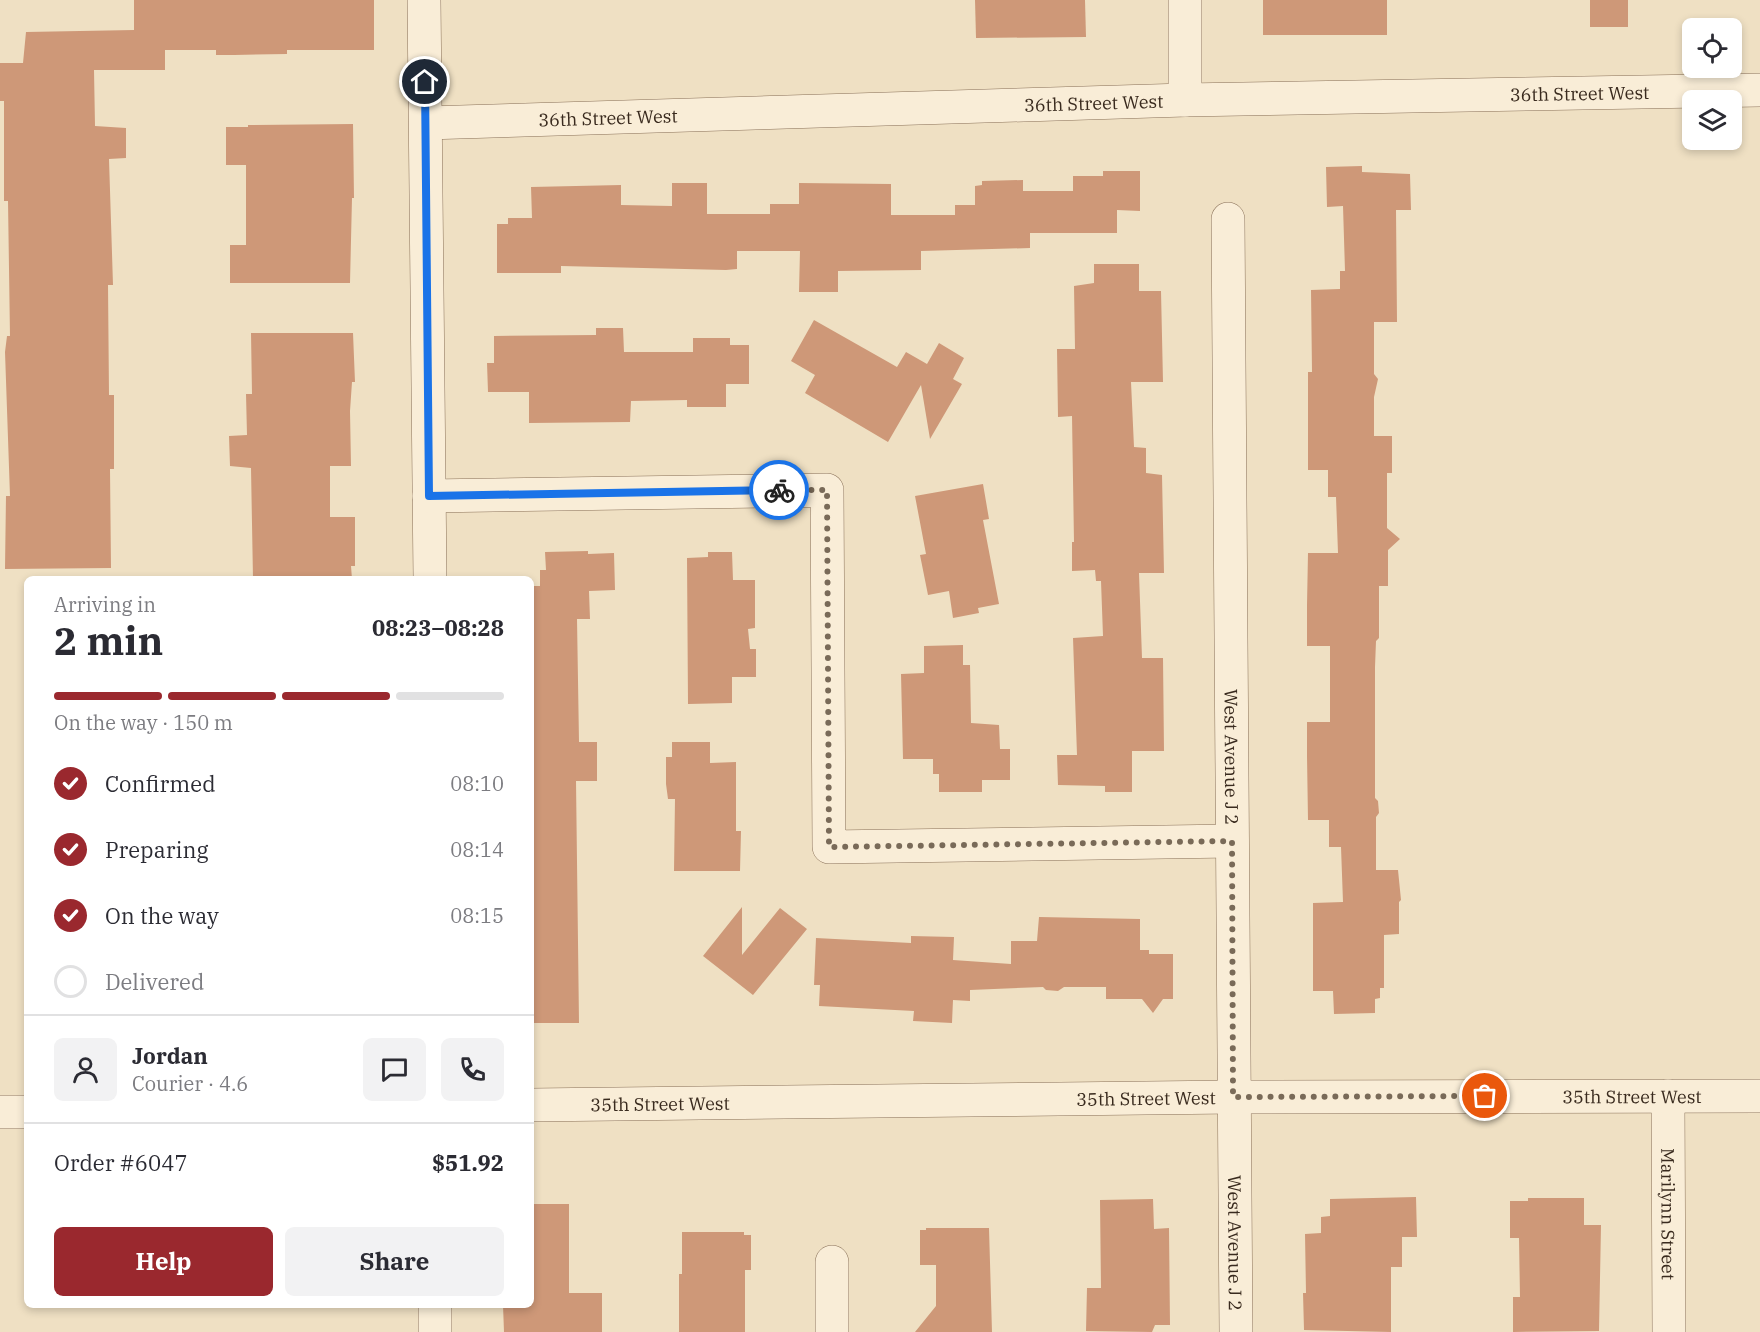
<!DOCTYPE html>
<meta charset="utf-8">
<style>
:root{--surface:#fff;--page:#f2f2f3;--text:#2b2b33;--muted:#7c7c81;--line:#e1e1e2;--accent:#9a282e}
body{margin:0;font-family:"IBM Plex Serif",serif;background:var(--page);color:var(--text);height:100vh;display:flex;flex-direction:column;font-size:22px;white-space:nowrap}
*{box-sizing:border-box;margin:0}
p{font-size:20px;color:var(--muted)}
.icon{flex:none;width:33px;height:33px;fill:none;stroke:currentColor;stroke-width:2;stroke-linecap:round;stroke-linejoin:round}
.map{position:relative;flex:1;overflow:hidden}
.sheet{position:absolute;left:24px;top:576px;width:510px;height:732px;display:flex;flex-direction:column;background:var(--surface);border-radius:9px;box-shadow:0 3px 9px #0003}
.sheet>*{flex:none}
.fabs{position:absolute;left:1682px;top:18px;display:grid;gap:12px}
.fabs a{display:grid;place-items:center;width:60px;height:60px;border-radius:9px;background:var(--surface);box-shadow:0 3px 9px #0003;font-size:30px}
.pin{position:absolute;display:grid;place-items:center;width:51px;height:51px;color:#fff;margin:-26px;border:3px solid #fff;border-radius:50%;box-shadow:0 2px 6px #0007}
.courier{position:absolute;display:grid;place-items:center;width:60px;height:60px;margin:-30px;border:4px solid #1a73e8;border-radius:50%;background:#fff;color:#222;box-shadow:0 2px 8px #0007}
.headline em{font-style:normal;font-weight:700}
.headline div{display:flex;flex-direction:column-reverse}
.headline{display:flex;align-items:center;justify-content:space-between;height:102px;padding:0 30px}
h1{font-size:39px;font-weight:700;line-height:45px}
.bar{display:grid;grid-template-columns:repeat(4,1fr);gap:9px 6px;align-content:center;height:72px;padding:0 30px}
.bar i{height:8px;border-radius:4px;background:var(--line)}
.bar .selected{background:var(--accent)}
.bar p{grid-column:span 4}
.line{display:flex;align-items:center;gap:15px;padding:0 30px;border-top:2px solid var(--line)}
.line div{flex:1}
.round{display:grid;place-items:center;flex:none;width:63px;height:63px;border-radius:9px;background:var(--page)}
ol{padding:0 30px;list-style:none}
li{display:flex;align-items:center;gap:18px;height:66px}
li p{margin-inline-start:auto}
li .icon{padding:6px;border-radius:50%;background:var(--accent);color:#fff;stroke-width:4}
li:last-child{color:var(--muted)}
li i{width:33px;height:33px;border:3px solid var(--line);border-radius:50%}
.primary-button{display:flex;gap:12px;margin-top:auto;padding:12px 30px}
.primary-button a{flex:1;height:69px;border-radius:9px;background:var(--accent);color:#fff;font-size:24px;font-weight:700;line-height:69px;text-align:center}
.primary-button a+a{background:var(--page);color:var(--text)}
.map>svg:first-child{display:block}
.building{fill:#ce9878}
.lines{fill:none;stroke-linecap:round;stroke-linejoin:round}
.street-casing{stroke:#8a7159;stroke-width:34}
.street{stroke:#f9edd7;stroke-width:33}
.done{stroke:#796a58;stroke-width:6;stroke-dasharray:0 10.8}
.route{stroke:#1a73e8;stroke-width:8}
.labels{text-anchor:middle;dominant-baseline:central;stroke-width:4.5;stroke-linejoin:round;paint-order:stroke}
.street-label{font-size:18px;fill:#392a1e;stroke:#f6ead3}
</style>
<div class="map">
<svg width="1760" height="1332" viewBox="0 0 1760 1332">
<rect width="100%" height="100%" fill="#efe0c3"/>
<g class="building">
<polygon points="134,0 374,0 374,50 287,50 287,54 234,55 216,55 216,50 165,50 165,70 94,70 95,126 126,128 126,158 109,159 113,285 108,285 109,395 114,395 114,469 110,469 111,568 5,569 6,496 10,496 5,352 7,336 10,336 8,201 4,201 4,101 0,101 0,63 23,63 26,32 134,30"/>
<polygon points="975,0 1085,0 1086,37 976,38"/>
<rect x="1263" y="0" width="124" height="35"/>
<rect x="1590" y="0" width="38" height="27"/>
<polygon points="353,124 354,198 352,198 350,283 230,283 230,245 246,245 246,165 226,165 226,127 248,127 248,125"/>
<polygon points="1362,166 1362,172 1410,174 1411,210 1396,210 1397,322 1374,322 1374,374 1378,379 1374,397 1374,436 1392,436 1392,473 1387,473 1387,528 1400,539 1388,550 1388,586 1379,586 1379,638 1376,641 1375,667 1375,798 1378,801 1379,813 1376,817 1376,870 1398,870 1401,900 1399,902 1399,934 1384,935 1384,988 1380,988 1380,998 1375,999 1375,1013 1334,1014 1333,991 1313,991 1313,903 1343,902 1341,847 1329,847 1329,820 1308,820 1307,756 1307,722 1330,722 1330,646 1307,646 1307,605 1308,553 1338,553 1336,497 1328,497 1328,470 1308,470 1308,372 1312,372 1311,290 1340,289 1340,271 1345,271 1343,206 1327,207 1326,167"/>
<polygon points="1103,171 1140,171 1140,211 1117,210 1117,233 1030,233 1030,248 921,251 921,270 838,271 838,292 799,292 800,251 737,251 737,269 726,270 561,266 561,273 497,273 497,224 508,224 508,218 532,218 531,187 621,185 621,205 672,206 672,183 707,183 707,214 770,214 770,204 799,204 799,183 891,184 891,215 955,215 955,205 975,205 975,186 982,185 982,181 1023,180 1023,191 1073,191 1073,176 1103,176"/>
<polygon points="1094,264 1139,264 1139,291 1161,291 1163,382 1131,382 1134,447 1146,448 1146,473 1162,475 1164,573 1139,573 1142,658 1163,658 1164,751 1132,751 1132,792 1105,792 1105,786 1058,785 1057,755 1077,755 1073,638 1103,636 1101,581 1096,581 1095,570 1072,571 1072,542 1074,542 1072,416 1058,417 1057,349 1075,349 1074,286 1094,283"/>
<polygon points="814,320 897,367 906,352 927,364 939,343 964,358 953,379 962,384 930,439 921,385 888,442 805,393 815,375 791,361"/>
<polygon points="596,328 623,328 624,352 693,352 693,338 730,338 730,345 749,345 749,384 726,384 726,407 687,407 687,400 631,401 630,422 529,423 529,392 488,392 487,363 494,363 494,336 596,335"/>
<polygon points="251,333 353,333 355,382 352,382 350,411 351,466 330,466 330,517 355,517 355,566 351,566 352,579 253,579 251,468 230,466 229,436 247,435 246,394 252,394"/>
<polygon points="983,484 989,519 983,520 999,604 978,608 979,613 953,618 949,591 928,595 920,555 926,554 915,496"/>
<polygon points="588,551 588,554 614,553 615,590 589,591 590,619 577,619 579,742 597,742 597,781 576,781 579,1023 533,1023 531,586 540,586 540,570 546,570 545,552"/>
<polygon points="708,552 732,552 733,580 755,580 755,628 748,629 750,649 756,649 756,677 732,677 732,703 688,704 687,558 708,557"/>
<polygon points="963,645 963,665 970,665 971,723 999,725 1000,749 1010,749 1010,780 982,780 982,792 939,792 939,774 933,774 933,759 903,759 901,674 924,673 924,646"/>
<polygon points="672,742 710,742 710,763 736,762 736,831 741,831 740,871 674,871 675,799 668,799 666,784 666,757 672,757"/>
<polygon points="742,907 742,955 780,908 807,929 753,995 703,956"/>
<polygon points="1039,917 1140,919 1140,950 1149,950 1149,954 1173,954 1173,999 1163,999 1153,1013 1142,999 1106,999 1106,987 1064,987 1058,991 1046,990 1043,987 970,990 970,1001 953,1000 952,1023 913,1021 914,1011 819,1006 820,985 814,985 816,938 911,943 911,936 954,937 953,960 1011,964 1011,941 1037,941"/>
<polygon points="1416,1197 1417,1237 1402,1237 1402,1267 1391,1267 1391,1332 1304,1330 1303,1293 1306,1293 1305,1234 1321,1233 1321,1217 1330,1216 1330,1199"/>
<polygon points="1528,1198 1584,1198 1584,1225 1601,1225 1599,1331 1513,1332 1513,1297 1520,1297 1519,1238 1510,1238 1510,1201 1528,1201"/>
<polygon points="1153,1199 1154,1229 1169,1228 1170,1325 1155,1325 1152,1332 1086,1331 1087,1288 1101,1288 1100,1200"/>
<polygon points="531,1204 569,1204 569,1293 602,1293 602,1332 504,1332 503,1305 531,1305"/>
<polygon points="926,1228 989,1228 992,1332 915,1332 936,1306 936,1265 920,1265 920,1230 926,1230"/>
<polygon points="682,1232 744,1232 744,1235 751,1235 751,1270 745,1270 745,1332 679,1332 679,1274 682,1274"/>
</g>
<g class="lines">
<g class="street-casing">
<g id="street">
<polyline points="424,0 430,579"/>
<polyline points="1185,0 1185,100"/>
<path id="s1" d="M426,123L1185,100L1760,90"/>
<path id="s2" d="M1228,219L1236,1332"/>
<polyline points="429,496 827,490 829,847 1232,841"/>
<path id="s3" d="M1668,1096L1669,1332"/>
<path id="s4" d="M531,1105L1233,1097L1760,1096"/>
<polyline points="0,1112 27,1112"/>
<polyline points="832,1262 832,1332"/>
<polyline points="435,1305 435,1332"/>
</g>
</g>
<use href="#street" class="street"/>
</g>
<g class="lines">
<polyline class="done" points="779,490 827,490 829,847 1232,841 1233,1097 1485,1096"/>
<polyline class="route" points="425,82 429,496 779,490"/>
</g>
<g class="labels">
<g class="street-label">
<text stroke="none"><textPath href="#s1" startOffset="1154">36th Street West</textPath></text>
<text stroke="none"><textPath href="#s1" startOffset="668">36th Street West</textPath></text>
<text stroke="none"><textPath href="#s1" startOffset="182">36th Street West</textPath></text>
<text stroke="none"><textPath href="#s2" startOffset="538">West Avenue J 2</textPath></text>
<text stroke="none"><textPath href="#s4" startOffset="1101">35th Street West</textPath></text>
<text stroke="none"><textPath href="#s4" startOffset="615">35th Street West</textPath></text>
<text stroke="none"><textPath href="#s4" startOffset="129">35th Street West</textPath></text>
<text stroke="none"><textPath href="#s3" startOffset="118">Marilynn Street</textPath></text>
<text stroke="none"><textPath href="#s2" startOffset="1024">West Avenue J 2</textPath></text>
</g>
</g>
</svg>
<div class="fabs">
<a><svg class="icon" aria-label="locate" viewBox="0 0 24 24"><circle cx="12" cy="12" r="6"/><path d="M12 2v4M12 18v4M2 12h4M18 12h4"/></svg></a>
<a><svg class="icon" aria-label="layers" viewBox="0 0 24 24"><path d="M12 4l9 5-9 5-9-5zM3 14l9 5 9-5"/></svg></a>
</div>
<div class="pin" style="left:1485px;top:1096px;background:#ea580c"><svg class="icon" aria-label="bag" viewBox="0 0 24 24"><path d="M5 8h14l-1 12H6zM9 8a3 3 0 0 1 6 0"/></svg></div>
<div class="pin" style="left:425px;top:82px;background:#1f2937"><svg class="icon" aria-label="home" viewBox="0 0 24 24"><path d="M3 11l9-7 9 7M6 9v11h12V9"/></svg></div>
<div class="courier" style="left:779px;top:490px"><svg class="icon" aria-label="bike" viewBox="0 0 24 24"><circle cx="6" cy="16" r="4"/><circle cx="18" cy="16" r="4"/><path d="M6 16l4-8h5l3 8M10 8l3 8H6M13 5h3"/></svg></div>
<section class="sheet">
<div class="headline"><div><h1>2 min</h1><p>Arriving in</p></div><em>08:23–08:28</em></div>
<div class="bar"><i class="selected"></i><i class="selected"></i><i class="selected"></i><i></i><p>On the way · 150 m</p></div>
<ol>
<li><svg class="icon" aria-label="check" viewBox="0 0 24 24"><path d="M5 12l5 5 9-10"/></svg>Confirmed<p>08:10</p></li>
<li><svg class="icon" aria-label="check" viewBox="0 0 24 24"><path d="M5 12l5 5 9-10"/></svg>Preparing<p>08:14</p></li>
<li><svg class="icon" aria-label="check" viewBox="0 0 24 24"><path d="M5 12l5 5 9-10"/></svg>On the way<p>08:15</p></li>
<li><i></i>Delivered</li>
</ol>
<div class="line" style="height:108px"><a class="round"><svg class="icon" aria-label="person" viewBox="0 0 24 24"><circle cx="12" cy="8" r="4"/><path d="M4 21q1-7 8-7t8 7"/></svg></a><div><b>Jordan</b><p>Courier · 4.6</p></div><a class="round"><svg class="icon" aria-label="chat" viewBox="0 0 24 24"><path d="M4 5h16v11H9l-5 4z"/></svg></a><a class="round"><svg class="icon" aria-label="phone" viewBox="0 0 24 24"><path d="M5 4h4l2 5-3 2q2 4 5 5l2-3 5 2v4C11 20 4 13 5 4z"/></svg></a></div>
<div class="line" style="height:78px"><div>Order #6047</div><b>$51.92</b></div>
<div class="primary-button"><a>Help</a><a>Share</a></div>
</section>
</div>
